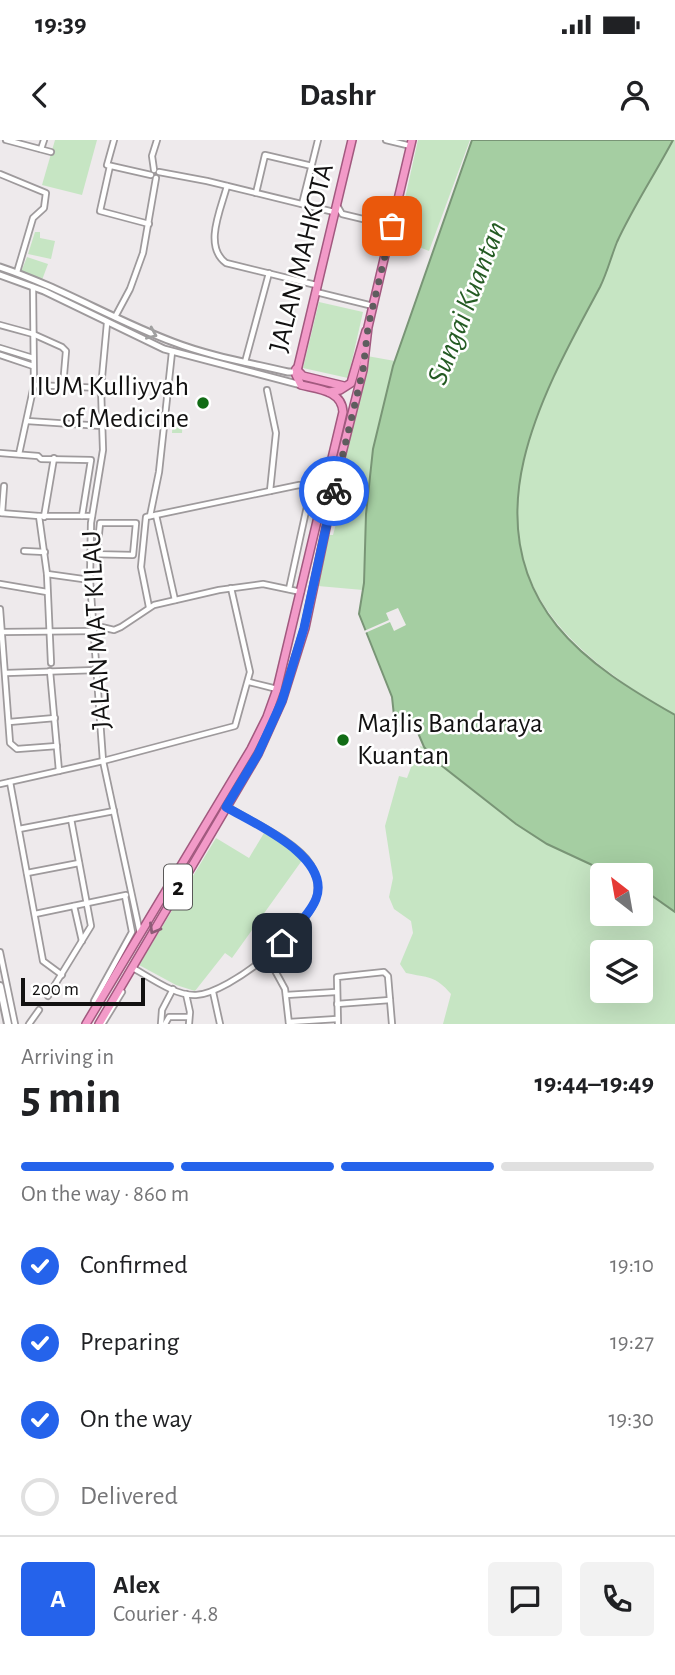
<!DOCTYPE html>
<meta charset="utf-8">
<style>
:root{--surface:#fff;--page:#f2f2f2;--text:#202124;--muted:#757577;--line:#e0e0e0;--accent:#2563eb}
body{margin:0;font-family:"Alegreya Sans",sans-serif;background:var(--page);color:var(--text);height:100vh;display:flex;flex-direction:column;font-size:26px;white-space:nowrap}
*{box-sizing:border-box;margin:0}
p{font-size:23px;color:var(--muted)}
.icon{flex:none;width:38px;height:38px;fill:none;stroke:currentColor;stroke-width:2;stroke-linecap:round;stroke-linejoin:round}
.map{position:relative;height:884px;overflow:hidden}
.drawer{display:flex;flex-direction:column;background:var(--surface);flex:1}
.drawer>*{flex:none}
.needle{width:46px;rotate:329deg}
.buttons{position:absolute;left:590px;top:723px;display:grid;gap:14px}
.buttons a{display:grid;place-items:center;width:63px;height:63px;border-radius:7px;background:var(--surface);box-shadow:0 7px 28px #0002;font-size:35px}
.scale{position:absolute;left:21px;bottom:18px;width:124px;box-sizing:border-box;padding-left:7px;border:4px solid #121111;border-top:0;font-size:19px;line-height:24px;white-space:nowrap;color:#121111;-webkit-text-stroke:5px #fff;paint-order:stroke}
.pin{position:absolute;display:grid;place-items:center;width:60px;height:60px;color:#fff;margin:-30px;border-radius:14px;box-shadow:0 4px 10px #0006}
.courier{position:absolute;display:grid;place-items:center;width:70px;height:70px;margin:-35px;border:5px solid #2563eb;border-radius:50%;background:#fff;color:#222;box-shadow:0 2px 9px #0007}
.summary em{font-style:normal;font-weight:700}
.summary div{display:flex;flex-direction:column-reverse}
.summary{display:flex;align-items:center;justify-content:space-between;height:119px;padding:0 21px}
h1{font-size:46px;font-weight:700;line-height:52px}
.bar{display:grid;grid-template-columns:repeat(4,1fr);gap:10px 7px;align-content:center;height:84px;padding:0 21px}
.bar i{height:9px;border-radius:5px;background:var(--line)}
.bar .selected{background:var(--accent)}
.bar p{grid-column:span 4}
.line{display:flex;align-items:center;gap:18px;padding:0 21px;border-top:2px solid var(--line)}
.line div{flex:1}
.round{display:grid;place-items:center;flex:none;width:74px;height:74px;border-radius:7px;background:var(--page)}
ol{padding:0 21px;list-style:none}
li{display:flex;align-items:center;gap:21px;height:77px}
li p{margin-inline-start:auto}
li .icon{padding:7px;border-radius:50%;background:var(--accent);color:#fff;stroke-width:4}
li:last-child{color:var(--muted)}
li i{width:38px;height:38px;border:4px solid var(--line);border-radius:50%}
.status{display:flex;justify-content:space-between;align-items:center;height:49px;padding:0 35px;background:var(--surface);direction:ltr}
.status svg{height:19px;fill:currentColor}
header{display:flex;justify-content:space-between;align-items:center;height:91px;padding:0 21px;background:var(--surface);font-size:32px;font-weight:700}
.map>svg:first-child{display:block}
.green{fill:#c6e5c3;fill-rule:evenodd}
.water{fill:#a5cea2;stroke:#799576;stroke-width:2}
.pier{fill:#eeeaec}
.lines{fill:none;stroke-linecap:round;stroke-linejoin:round}
.minor-casing{stroke:#9e9a9c;stroke-width:8}
.tertiary-casing{stroke:#9e9a9c;stroke-width:9}
.secondary-casing{stroke:#9e9a9c;stroke-width:10}
.trunk-casing{stroke:#a2597f;stroke-width:10}
.minor{stroke:#fff;stroke-width:4.5}
.tertiary{stroke:#fff;stroke-width:5}
.secondary{stroke:#fff;stroke-width:6}
.trunk{stroke:#f29ac8;stroke-width:7}
.oneway{stroke:#a0a0a0}
.oneway2{stroke:#8d5c76}
.done{stroke:#5f5d5e;stroke-width:7;stroke-dasharray:0 12.6}
.route{stroke:#2563eb;stroke-width:9}
.poi-dot{fill:#116b15;stroke:#fff;stroke-width:2.5}
.labels{text-anchor:middle;dominant-baseline:central;stroke-width:5;stroke-linejoin:round;paint-order:stroke}
.shield{fill:#fff;stroke:#595858;stroke-width:2}
.shield-label{font-size:26px;font-weight:bold;fill:#121111}
.street-label{font-size:28px;fill:#121111;stroke:#fff}
.poi-label{font-size:28px;fill:#121111;stroke:#fff;text-anchor:end}
.water-label{font-size:30px;font-style:italic;fill:#245b23;stroke:#fff}
</style>
<div class="status"><b>19:39</b><svg viewBox="0 0 49 12"><path d="M0 12V9h3v3zM5 12V6h3v6zM10 12V3h3v9zM15 12V0h3v12zM26 1h20v11H26zM47 4h2v5h-2z"/></svg></div>
<header><svg class="icon" aria-label="back" viewBox="0 0 24 24"><path d="M15 5l-7 7 7 7"/></svg>Dashr<svg class="icon" aria-label="person" viewBox="0 0 24 24"><circle cx="12" cy="8" r="4"/><path d="M4 21q1-7 8-7t8 7"/></svg></header>
<div class="map">
<svg width="675" height="884" viewBox="0 0 675 884">
<rect width="100%" height="100%" fill="#eeeaec"/>
<g class="green">
<polygon points="55,0 97,0 82,55 42,45"/>
<polygon points="418,0 470,0 429,111 419,107 421,96 398,90"/>
<path d="M670,0H675V575C534,494 479,414 545,253C559,220 578,190 593,158C601,140 608,122 616,104C632,69 652,35 670,0Z"/>
<polygon points="35,92 40,92 40,98 55,101 51,119 28,114"/>
<polygon points="27,117 48,124 42,140 21,132"/>
<polygon points="319,162 363,172 348,238 303,228"/>
<polygon points="367,216 395,221 373,309 366,374 363,450 318,446 329,395 333,395 345,350 341,332"/>
<polygon points="173,275 183,275 182,293 172,293"/>
<path d="M419,606L424,607L437,622L516,684L558,709L617,735H602V774H640L641,748L675,772V884H443L451,854C435,835 428,838 406,833L400,824L413,793L411,781L394,769L389,757L393,738L385,686L399,636L407,638ZM602,812H640V850H602Z"/>
<polygon points="264,693 292,709 303,719 232,818 225,813 195,851 176,845 139,825 216,698 249,718"/>
</g>
<path class="water" d="M472,0H673C655,34 633,67 617,102C611,117 607,133 600,147C545,249 470,378 557,486C588,524 633,551 675,575V772L641,748L640,735H617L605,731L547,704L516,684L437,622L424,607L416,588L395,585L392,557L359,474L364,443L366,374L373,309L393,226Z"/>
<polygon class="pier" points="398,468 406,485 394,491 390,482 365,493 364,491 389,480 386,473"/>
<g class="lines">
<g class="minor-casing">
<g id="minor">
<polyline points="6,0 51,12"/>
<polyline points="114,0 107,25 151,35"/>
<polyline points="386,0 411,6"/>
<polyline points="41,9 44,0"/>
<polyline points="110,26 100,71 149,84"/>
<polyline points="154,30 152,16 157,0"/>
<polyline points="159,32 207,41 334,72"/>
<polyline points="0,34 46,53 44,68 33,78 17,132"/>
<path d="M227,46C221,69 203,106 226,123L316,145"/>
<polyline points="256,53 265,15 312,26"/>
<polyline points="302,64 318,0"/>
<polyline points="338,67 342,74 392,86"/>
<polyline points="316,152 373,166"/>
<polyline points="115,177 130,149 143,113 156,38"/>
<polyline points="107,183 101,248 103,310 91,383 90,440 103,621 140,793"/>
<polyline points="0,185 33,194 62,207 66,211 63,246"/>
<polyline points="0,208 33,218"/>
<polyline points="0,215 33,226"/>
<polyline points="245,222 269,133"/>
<polyline points="34,245 101,248"/>
<polyline points="267,250 276,293 270,351"/>
<polyline points="27,281 102,286"/>
<polyline points="0,313 38,316 41,319 91,320 82,376"/>
<polyline points="19,314 34,245 33,147"/>
<polyline points="0,373 39,376 92,376"/>
<polyline points="2,373 4,346"/>
<polyline points="156,375 175,460"/>
<polyline points="39,376 47,434 51,523"/>
<polyline points="150,376 159,332 172,212"/>
<polyline points="44,377 54,318"/>
<polyline points="24,411 45,412"/>
<polyline points="89,414 133,415 136,383 100,383 97,414"/>
<polyline points="47,434 90,440"/>
<polyline points="0,444 47,452"/>
<polyline points="289,449 311,348"/>
<polyline points="149,467 141,427 146,377 299,345 315,349 322,357"/>
<polyline points="0,469 10,603 17,609 57,606"/>
<polyline points="93,485 114,490 121,487 154,465 219,450 263,444 301,452"/>
<polyline points="2,492 94,491"/>
<polyline points="50,531 59,631"/>
<polyline points="6,533 97,530"/>
<polyline points="249,542 277,549"/>
<polyline points="9,582 55,578"/>
<polyline points="10,642 43,821 62,835"/>
<polyline points="0,644 103,621 235,586 250,532 231,448"/>
<polyline points="19,689 114,671"/>
<polyline points="27,733 79,723"/>
<polyline points="74,766 82,801"/>
<polyline points="35,774 126,755"/>
<polyline points="0,812 15,884"/>
<polyline points="267,816 285,849 289,884"/>
<path d="M133,828C151,838 175,856 196,855C230,853 310,788 317,755C319,745 316,733 311,725C296,701 250,681 227,667"/>
<polyline points="213,852 220,884"/>
<polyline points="186,854 190,872 189,884"/>
<polyline points="286,855 336,852"/>
<polyline points="48,856 91,786 71,679"/>
<polyline points="94,861 132,792 125,756"/>
<polyline points="337,864 390,860"/>
<polyline points="289,882 337,879"/>
<polyline points="103,883 122,852 119,851"/>
<polyline points="29,884 39,870"/>
<polyline points="161,884 162,870 173,849"/>
<polyline points="165,884 169,877 188,877"/>
<polyline points="338,884 337,837 384,832 388,836 392,884"/>
</g>
</g>
<g class="tertiary-casing">
<g id="tertiary">
<path d="M0,127C60,147 114,180 173,202C209,216 250,223 288,232H293L296,229"/>
<polyline points="0,135 44,151 164,209 301,245"/>
</g>
</g>
<g class="secondary-casing">
<polyline id="secondary" points="0,846 8,884"/>
</g>
<g class="trunk-casing">
<g id="trunk">
<polyline points="296,229 303,236 344,246"/>
<polyline points="329,252 340,250 351,243 366,191"/>
<path d="M86,884L251,609L267,577L277,549L343,272C342,250 317,249 301,245L296,235L352,0"/>
<polyline points="99,884 258,614 282,561 305,488 340,321 363,230 368,187 412,0"/>
</g>
</g>
<use href="#minor" class="minor"/>
<use href="#tertiary" class="tertiary"/>
<use href="#secondary" class="secondary"/>
<use href="#trunk" class="trunk"/>
</g>
<defs><path id="oneway-chevron" d="M-2-3.5L2.5 0L-2 3.5" fill="none" stroke-width="1.6" stroke-linecap="round" stroke-linejoin="round" transform="scale(1.75)"/></defs>
<use class="oneway" href="#oneway-chevron" transform="translate(152 194) rotate(23)"/>
<use class="oneway2" href="#oneway-chevron" transform="translate(154 789) rotate(120)"/>
<g class="lines">
<polyline class="done" points="334,351 363,230 368,187 392,86"/>
<path class="route" d="M282,803C293,789 309,776 316,759C332,717 255,684 226,667L258,614L282,561L304,488L334,351"/>
</g>
<g class="poi-dot">
<circle cx="203" cy="263" r="7"/>
<circle cx="343" cy="600" r="7"/>
</g>
<g class="labels">
<rect class="shield" x="164" y="724.5" width="28" height="45" rx="5"/>
<g class="shield-label">
<text x="178" y="747">2</text>
</g>
<g class="street-label">
<text transform="translate(302 118) rotate(-76)">JALAN MAHKOTA</text>
<text transform="translate(97 490) rotate(-93)">JALAN MAT KILAU</text>
</g>
<g class="poi-label">
<text x="189" y="247">IIUM Kulliyyah<tspan x="189" dy="32">of Medicine</tspan></text>
<text x="357" y="584" text-anchor="start">Majlis Bandaraya<tspan x="357" dy="32">Kuantan</tspan></text>
</g>
<g class="water-label">
<text transform="translate(467 163) rotate(-69)">Sungai Kuantan</text>
</g>
</g>
</svg>
<div class="buttons">
<a><svg class="needle" viewBox="-14 -14 28 28"><path d="M0-13l5 13h-10z" fill="#e53935"/><path d="M0 13l5-13h-10z" fill="#757577"/></svg></a>
<a><svg class="icon" aria-label="layers" viewBox="0 0 24 24"><path d="M12 4l9 5-9 5-9-5zM3 14l9 5 9-5"/></svg></a>
</div>
<div class="scale">200 m</div>
<div class="pin" style="left:392px;top:86px;background:#ea580c"><svg class="icon" aria-label="bag" viewBox="0 0 24 24"><path d="M5 8h14l-1 12H6zM9 8a3 3 0 0 1 6 0"/></svg></div>
<div class="pin" style="left:282px;top:803px;background:#1f2937"><svg class="icon" aria-label="home" viewBox="0 0 24 24"><path d="M3 11l9-7 9 7M6 9v11h12V9"/></svg></div>
<div class="courier" style="left:334px;top:351px"><svg class="icon" aria-label="bike" viewBox="0 0 24 24"><circle cx="6" cy="16" r="4"/><circle cx="18" cy="16" r="4"/><path d="M6 16l4-8h5l3 8M10 8l3 8H6M13 5h3"/></svg></div>
</div>
<section class="drawer">
<div class="summary"><div><h1>5 min</h1><p>Arriving in</p></div><em>19:44–19:49</em></div>
<div class="bar"><i class="selected"></i><i class="selected"></i><i class="selected"></i><i></i><p>On the way · 860 m</p></div>
<ol>
<li><svg class="icon" aria-label="check" viewBox="0 0 24 24"><path d="M5 12l5 5 9-10"/></svg>Confirmed<p>19:10</p></li>
<li><svg class="icon" aria-label="check" viewBox="0 0 24 24"><path d="M5 12l5 5 9-10"/></svg>Preparing<p>19:27</p></li>
<li><svg class="icon" aria-label="check" viewBox="0 0 24 24"><path d="M5 12l5 5 9-10"/></svg>On the way<p>19:30</p></li>
<li><i></i>Delivered</li>
</ol>
<div class="line" style="height:126px"><b class="round" style="background:var(--accent);color:#fff">A</b><div><b>Alex</b><p>Courier · 4.8</p></div><a class="round"><svg class="icon" aria-label="chat" viewBox="0 0 24 24"><path d="M4 5h16v11H9l-5 4z"/></svg></a><a class="round"><svg class="icon" aria-label="phone" viewBox="0 0 24 24"><path d="M5 4h4l2 5-3 2q2 4 5 5l2-3 5 2v4C11 20 4 13 5 4z"/></svg></a></div>
</section>
